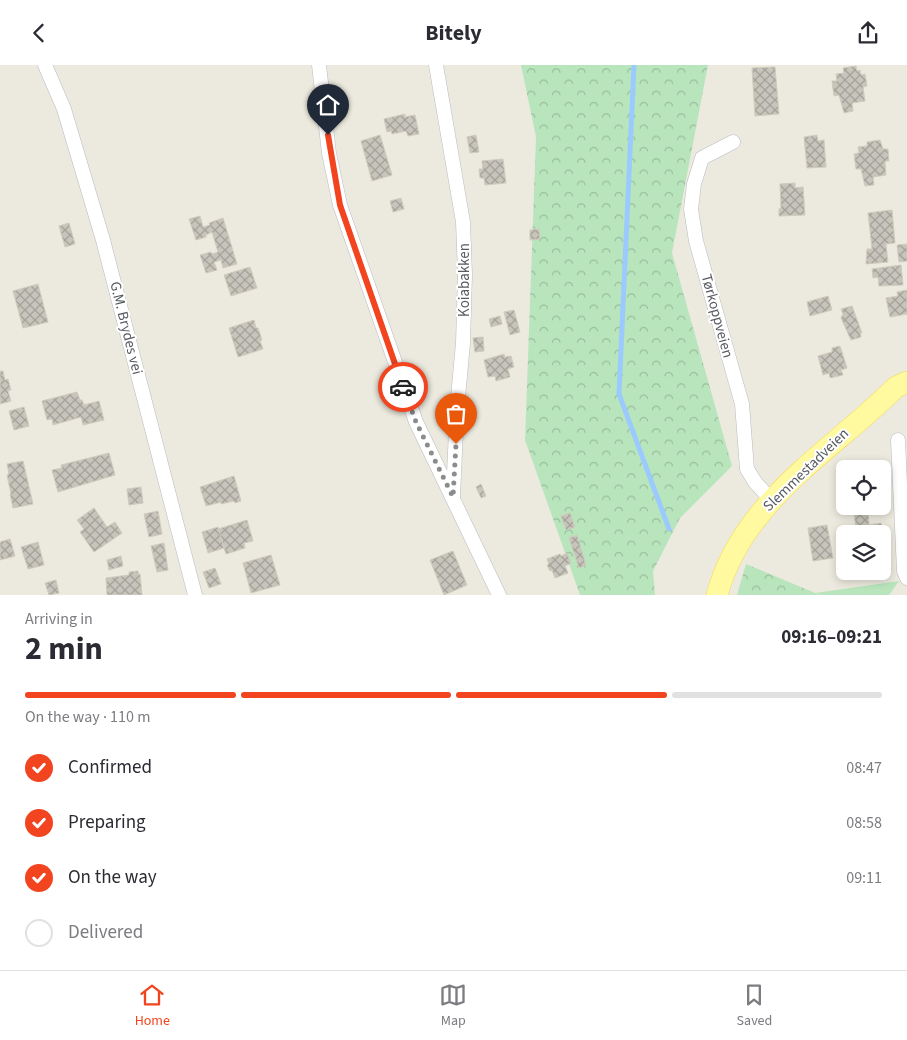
<!DOCTYPE html>
<meta charset="utf-8">
<style>
:root{--surface:#fff;--page:#f2f2f3;--text:#2b2b33;--muted:#7c7c81;--line:#e1e1e2;--accent:#f1441f}
body{margin:0;font-family:"Source Sans 3",sans-serif;background:var(--page);color:var(--text);height:100vh;display:flex;flex-direction:column;font-size:19px;white-space:nowrap}
*{box-sizing:border-box;margin:0}
p{font-size:16px;color:var(--muted)}
.icon{flex:none;width:28px;height:28px;fill:none;stroke:currentColor;stroke-width:2;stroke-linecap:round;stroke-linejoin:round}
.map{position:relative;height:530px;overflow:hidden}
.sheet{display:flex;flex-direction:column;background:var(--surface);flex:1}
.sheet>*{flex:none}
.tools{position:absolute;left:836px;top:395px;display:grid;gap:10px}
.tools a{display:grid;place-items:center;width:55px;height:55px;border-radius:8px;background:var(--surface);box-shadow:0 2px 8px #0003;font-size:25px}
.pin{position:absolute;display:grid;place-items:center;width:42px;height:42px;color:#fff;margin:-51px -21px;border-radius:50% 50% 50% 0;rotate:-45deg;box-shadow:0 0 5px #0007}
.pin .icon{rotate:45deg}
.courier{position:absolute;display:grid;place-items:center;width:50px;height:50px;margin:-25px;border:4px solid #f1441f;border-radius:50%;background:#fff;color:#222;box-shadow:0 1px 6px #0007}
.head em{font-style:normal;font-weight:700}
.head div{display:flex;flex-direction:column-reverse}
.head{display:flex;align-items:center;justify-content:space-between;height:85px;padding:0 25px}
h1{font-size:32px;font-weight:700;line-height:38px}
.bar{display:grid;grid-template-columns:repeat(4,1fr);gap:8px 5px;align-content:center;height:60px;padding:0 25px}
.bar i{height:6px;border-radius:4px;background:var(--line)}
.bar .selected{background:var(--accent)}
.bar p{grid-column:span 4}
ol{padding:0 25px;list-style:none}
li{display:flex;align-items:center;gap:15px;height:55px}
li p{margin-inline-start:auto}
li .icon{padding:5px;border-radius:50%;background:var(--accent);color:#fff;stroke-width:4}
li:last-child{color:var(--muted)}
li i{width:28px;height:28px;border:2px solid var(--line);border-radius:50%}
header{display:flex;justify-content:space-between;align-items:center;height:65px;padding:0 25px;background:var(--surface);font-size:22px;font-weight:700}
.tabs{display:flex;justify-content:space-around;align-items:center;height:70px;border-top:1px solid var(--line);background:var(--surface);font-size:14px;color:var(--muted)}
.tabs a{display:grid;justify-items:center;gap:2px}
.tabs .selected{color:var(--accent)}
.map>svg:first-child{display:block}
.grass{fill:#b9e5bd}
.forest{fill:url(#forest-crowns)}
.lines{fill:none;stroke-linecap:round;stroke-linejoin:round}
.stream{stroke:#9bcaff;stroke-width:5}
.building{fill:url(#building-cross-hatch);stroke:#d0ccbc}
.minor-casing{stroke:#b9bbc1;stroke-width:15}
.primary-casing{stroke:#f7d84c;stroke-width:22}
.minor{stroke:#fff;stroke-width:14}
.primary{stroke:#fff9a0;stroke-width:21}
.done{stroke:#8b8d8c;stroke-width:5;stroke-dasharray:0 9}
.route{stroke:#f1441f;stroke-width:6}
.labels{text-anchor:middle;dominant-baseline:central;stroke-width:4;stroke-linejoin:round;paint-order:stroke}
.street-label{font-size:15px;fill:#575b60;stroke:#fff}
</style>
<header><svg class="icon" aria-label="back" viewBox="0 0 24 24"><path d="M15 5l-7 7 7 7"/></svg>Bitely<svg class="icon" aria-label="share" viewBox="0 0 24 24"><path d="M12 15V3M7 8l5-5 5 5M5 13v7h14v-7"/></svg></header>
<div class="map">
<svg width="907" height="530" viewBox="0 0 907 530">
<defs>
<pattern id="forest-crowns" width="20" height="18" patternUnits="userSpaceOnUse" patternTransform="scale(1.25)"><rect width="20" height="18" fill="#b9e5bd"/><path d="M2 6a3 3 0 1 1 6 0M12 15a3 3 0 1 1 6 0" fill="none" stroke="#99bd9d"/></pattern>
<pattern id="building-cross-hatch" width="8" height="8" patternUnits="userSpaceOnUse" patternTransform="scale(1.25)"><rect width="8" height="8" fill="#c7c4bb"/><path d="M0 0l8 8M0 8l8-8" fill="none" stroke="#a4a29b"/></pattern>
</defs>
<rect width="100%" height="100%" fill="#eceade"/>
<polygon class="grass" points="899,516 889,530 821,530 815,528"/>
<g class="forest">
<polygon points="521,0 708,0 672,188 732,401 680,453 653,506 655,530 580,530 525,375 536,72"/>
<polygon points="746,499 820,530 737,530"/>
</g>
<g class="lines">
<polyline class="stream" points="634,0 619,329 669,464"/>
</g>
<g class="building">
<polygon points="856,1 857,6 860,5 861,10 865,9 867,21 863,22 865,36 852,38 853,46 844,48 839,30 834,31 832,16 837,16 836,9 844,8 843,3"/>
<polygon points="775,2 779,49 755,51 752,3"/>
<polygon points="405,49 405,52 415,50 419,69 408,71 406,66 392,69 391,66 387,67 384,54"/>
<polygon points="380,70 392,110 372,116 361,76"/>
<polygon points="476,70 479,87 470,88 467,72"/>
<polygon points="817,70 818,76 824,75 826,102 807,103 804,72"/>
<polygon points="880,75 883,84 888,84 889,96 885,96 886,110 873,112 874,120 865,121 861,104 856,104 854,89 859,88 858,82 867,81 867,77"/>
<polygon points="503,94 506,118 485,120 484,113 480,113 479,104 483,104 482,96"/>
<polygon points="795,118 795,123 803,122 805,150 779,151 779,144 781,143 780,119"/>
<polygon points="401,133 404,144 393,147 390,136"/>
<polygon points="892,145 895,178 886,179 888,197 866,199 867,184 872,184 868,148"/>
<polygon points="200,151 203,162 210,160 209,158 223,153 237,199 223,203 221,195 214,197 217,205 206,208 200,190 211,187 212,189 218,187 212,167 206,170 206,172 196,175 189,154"/>
<polygon points="69,158 75,179 65,182 59,161"/>
<polygon points="539,164 540,174 530,175 530,165"/>
<polygon points="907,179 907,196 899,197 897,180"/>
<polygon points="901,200 903,220 879,221 878,212 873,213 872,204"/>
<polygon points="250,202 257,223 231,231 224,210"/>
<polygon points="38,219 48,257 23,263 13,226"/>
<polygon points="907,225 907,249 890,252 886,233 898,231 897,227"/>
<polygon points="828,231 832,245 810,251 807,237"/>
<polygon points="852,241 862,268 860,268 861,272 851,275 841,253 843,249 841,244"/>
<polygon points="514,245 520,267 510,270 504,247"/>
<polygon points="500,251 502,259 491,262 489,254"/>
<polygon points="254,255 256,263 258,263 262,275 260,276 263,284 238,292 229,263"/>
<polygon points="483,272 484,286 475,287 473,273"/>
<polygon points="840,281 847,303 841,305 843,310 830,313 829,308 823,310 818,291 832,287 832,283"/>
<polygon points="504,289 505,292 511,291 514,302 508,304 510,312 496,316 495,311 488,312 484,295"/>
<polygon points="0,306 3,306 5,315 8,314 11,325 8,326 11,336 0,339"/>
<polygon points="77,327 80,335 82,335 84,340 99,336 104,355 83,360 81,352 53,360 52,354 47,355 42,336"/>
<polygon points="24,342 29,361 14,365 9,346"/>
<polygon points="109,388 115,410 58,427 52,405 62,403 61,400"/>
<polygon points="23,396 33,439 13,443 10,429 11,429 7,410 9,409 7,399"/>
<polygon points="845,405 845,418 838,411"/>
<polygon points="234,411 241,436 235,438 234,436 221,439 221,437 206,441 200,422"/>
<polygon points="481,419 486,431 481,433 476,422"/>
<polygon points="141,422 143,438 129,440 127,424"/>
<polygon points="94,443 107,462 115,457 122,468 94,487 80,467 84,464 77,455"/>
<polygon points="158,446 162,469 149,472 144,449"/>
<polygon points="868,446 869,460 881,458 883,472 882,469 845,469 845,477 843,465 856,464 854,448"/>
<polygon points="570,448 575,462 566,465 561,451"/>
<polygon points="247,455 253,476 244,478 245,483 226,489 218,464"/>
<polygon points="827,460 833,493 813,496 808,463"/>
<polygon points="218,462 224,483 208,488 202,467"/>
<polygon points="577,470 586,500 579,503 569,473"/>
<polygon points="10,474 15,491 0,495 0,477"/>
<polygon points="38,477 44,500 28,504 21,482"/>
<polygon points="164,478 168,505 157,507 151,481"/>
<polygon points="453,486 467,520 444,530 430,495"/>
<polygon points="567,488 571,498 565,501 568,508 555,513 552,505 550,506 547,500 549,499 547,494 560,489 561,491"/>
<polygon points="271,490 280,520 251,528 243,498"/>
<polygon points="121,491 123,501 109,505 107,495"/>
<polygon points="215,503 221,519 209,523 203,507"/>
<polygon points="138,506 138,509 140,509 142,530 107,530 106,513 129,510 129,507"/>
<polygon points="56,515 59,528 49,530 45,518"/>
</g>
<g class="lines">
<g class="minor-casing">
<g id="minor">
<polyline points="45,0 64,44 103,175 195,530"/>
<polyline points="319,0 329,88 340,140 416,357 499,530"/>
<polyline points="436,0 463,157 465,209 463,278 457,343 453,431"/>
<polyline points="733,77 702,93 694,119 691,144 696,176 742,339 747,404 755,417 772,436"/>
<polyline points="898,375 904,506 907,513"/>
</g>
</g>
<g class="primary-casing">
<path id="primary" d="M717,530C742,436 832,386 896,322L907,317"/>
</g>
<use href="#minor" class="minor"/>
<use href="#primary" class="primary"/>
</g>
<g class="lines">
<polyline class="done" points="403,322 416,357 453,432 456,379"/>
<polyline class="route" points="328,70 340,140 403,322"/>
</g>
<g class="labels">
<g class="street-label">
<text transform="translate(464 215) rotate(-90)">Koiabakken</text>
<text transform="translate(717 251) rotate(75)">Tørkoppveien</text>
<text transform="translate(126 263) rotate(76)">G.M. Brydes vei</text>
<text transform="translate(806 405) rotate(-44)">Slemmestadveien</text>
</g>
</g>
</svg>
<div class="tools">
<a><svg class="icon" aria-label="locate" viewBox="0 0 24 24"><circle cx="12" cy="12" r="6"/><path d="M12 2v4M12 18v4M2 12h4M18 12h4"/></svg></a>
<a><svg class="icon" aria-label="layers" viewBox="0 0 24 24"><path d="M12 4l9 5-9 5-9-5zM3 14l9 5 9-5"/></svg></a>
</div>
<div class="pin" style="left:456px;top:379px;background:#ea580c"><svg class="icon" aria-label="bag" viewBox="0 0 24 24"><path d="M5 8h14l-1 12H6zM9 8a3 3 0 0 1 6 0"/></svg></div>
<div class="pin" style="left:328px;top:70px;background:#1f2937"><svg class="icon" aria-label="home" viewBox="0 0 24 24"><path d="M3 11l9-7 9 7M6 9v11h12V9"/></svg></div>
<div class="courier" style="left:403px;top:322px"><svg class="icon" aria-label="car" viewBox="0 0 24 24"><path d="M5 17H2v-5l4-1 3-4h7l3 4 3 1v5h-3M9 17h6M6 11h13"/><circle cx="7" cy="17" r="2"/><circle cx="17" cy="17" r="2"/></svg></div>
</div>
<section class="sheet">
<div class="head"><div><h1>2 min</h1><p>Arriving in</p></div><em>09:16–09:21</em></div>
<div class="bar"><i class="selected"></i><i class="selected"></i><i class="selected"></i><i></i><p>On the way · 110 m</p></div>
<ol>
<li><svg class="icon" aria-label="check" viewBox="0 0 24 24"><path d="M5 12l5 5 9-10"/></svg>Confirmed<p>08:47</p></li>
<li><svg class="icon" aria-label="check" viewBox="0 0 24 24"><path d="M5 12l5 5 9-10"/></svg>Preparing<p>08:58</p></li>
<li><svg class="icon" aria-label="check" viewBox="0 0 24 24"><path d="M5 12l5 5 9-10"/></svg>On the way<p>09:11</p></li>
<li><i></i>Delivered</li>
</ol>
</section>
<nav class="tabs">
<a class="selected"><svg class="icon" aria-label="home" viewBox="0 0 24 24"><path d="M3 11l9-7 9 7M6 9v11h12V9"/></svg>Home</a>
<a><svg class="icon" aria-label="map" viewBox="0 0 24 24"><path d="M3 6l6-2 6 2 6-2v14l-6 2-6-2-6 2zM9 4v14M15 6v14"/></svg>Map</a>
<a><svg class="icon" aria-label="saved" viewBox="0 0 24 24"><path d="M7 4h10v16l-5-4-5 4z"/></svg>Saved</a>
</nav>
